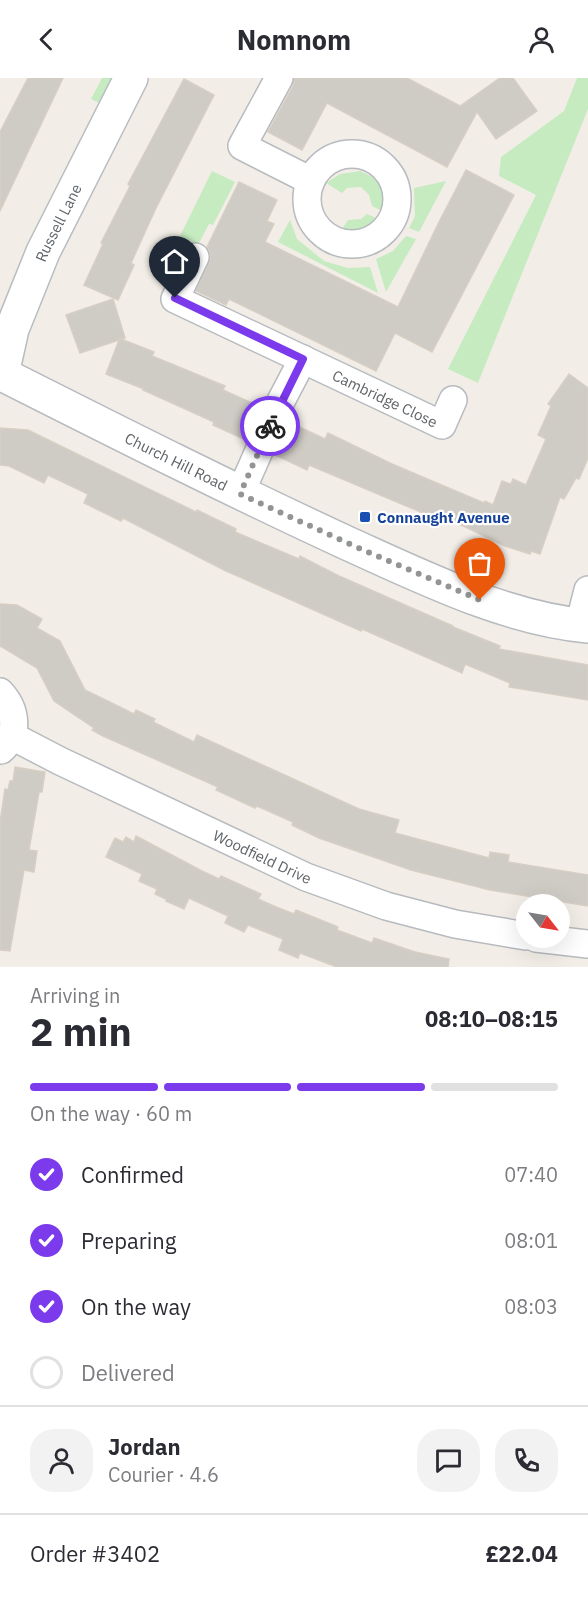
<!DOCTYPE html>
<meta charset="utf-8">
<style>
:root{--surface:#fff;--page:#f2f2f3;--text:#2b2b33;--muted:#7c7c81;--line:#e1e1e2;--accent:#7c3aed}
body{margin:0;font-family:"IBM Plex Sans",sans-serif;background:var(--page);color:var(--text);height:100vh;display:flex;flex-direction:column;font-size:22px;white-space:nowrap}
*{box-sizing:border-box;margin:0}
p{font-size:20px;color:var(--muted)}
.icon{flex:none;width:33px;height:33px;fill:none;stroke:currentColor;stroke-width:2;stroke-linecap:round;stroke-linejoin:round}
.map{position:relative;height:889px;overflow:hidden}
.side{display:flex;flex-direction:column;background:var(--surface);flex:1}
.side>*{flex:none}
.needle{width:39px;rotate:121deg}
.fabs{position:absolute;left:516px;top:816px;display:grid;gap:12px}
.fabs a{display:grid;place-items:center;width:54px;height:54px;border-radius:50%;background:var(--surface);box-shadow:0 6px 24px #0002;font-size:30px}
.pin{position:absolute;display:grid;place-items:center;width:51px;height:51px;color:#fff;margin:-62px -26px;border-radius:50% 50% 50% 0;rotate:-45deg;box-shadow:0 0 6px #0007}
.pin .icon{rotate:45deg}
.courier{position:absolute;display:grid;place-items:center;width:60px;height:60px;margin:-30px;border:4px solid #7c3aed;border-radius:50%;background:#fff;color:#222;box-shadow:0 2px 8px #0007}
.head em{font-style:normal;font-weight:800}
.head div{display:flex;flex-direction:column-reverse}
.head{display:flex;align-items:center;justify-content:space-between;height:102px;padding:0 30px}
h1{font-size:39px;font-weight:800;line-height:45px}
.bar{display:grid;grid-template-columns:repeat(4,1fr);gap:9px 6px;align-content:center;height:72px;padding:0 30px}
.bar i{height:8px;border-radius:4px;background:var(--line)}
.bar .on{background:var(--accent)}
.bar p{grid-column:span 4}
.line{display:flex;align-items:center;gap:15px;padding:0 30px;border-top:2px solid var(--line)}
.line div{flex:1}
.round{display:grid;place-items:center;flex:none;width:63px;height:63px;border-radius:24px;background:var(--page)}
ol{padding:0 30px;list-style:none}
li{display:flex;align-items:center;gap:18px;height:66px}
li p{margin-inline-start:auto}
li .icon{padding:6px;border-radius:50%;background:var(--accent);color:#fff;stroke-width:4}
li:last-child{color:var(--muted)}
li i{width:33px;height:33px;border:3px solid var(--line);border-radius:50%}
header{display:flex;justify-content:space-between;align-items:center;height:78px;padding:0 30px;background:var(--surface);font-size:27px;font-weight:800}
.map>svg:first-child{display:block}
.green{fill:#c6ebc1}
.building{fill:#cfcbc5;stroke:#d7cfc4;stroke-width:1.5}
.lines{fill:none;stroke-linecap:round;stroke-linejoin:round}
.minor-casing{stroke:#b7babf;stroke-width:30}
.tertiary-casing{stroke:#b7babf;stroke-width:36}
.secondary-casing{stroke:#b8bdc2;stroke-width:36}
.minor{stroke:#fff;stroke-width:27}
.tertiary{stroke:#fff;stroke-width:33}
.secondary{stroke:#fff;stroke-width:33}
.done{stroke:#929495;stroke-width:6;stroke-dasharray:0 10.8}
.route{stroke:#7c3aed;stroke-width:8}
.transit-dot{fill:#1a4fb4;stroke:#fff;stroke-width:2}
.labels{text-anchor:middle;dominant-baseline:central;stroke-width:4.5;stroke-linejoin:round;paint-order:stroke}
.street-label{font-size:15px;fill:#5e6469;stroke:#fff}
.transit-label{font-size:15px;font-weight:bold;fill:#164399;stroke:#fff;text-anchor:start}
</style>
<header><svg class="icon" aria-label="back" viewBox="0 0 24 24"><path d="M15 5l-7 7 7 7"/></svg>Nomnom<svg class="icon" aria-label="person" viewBox="0 0 24 24"><circle cx="12" cy="8" r="4"/><path d="M4 21q1-7 8-7t8 7"/></svg></header>
<div class="map">
<svg width="588" height="889" viewBox="0 0 588 889">
<rect width="100%" height="100%" fill="#f2eee7"/>
<g class="green">
<polygon points="102,0 113,0 101,26 91,21"/>
<polygon points="577,0 588,0 588,31 478,305 448,291 536,117 499,98 501,79 564,33"/>
<polygon points="212,93 235,104 213,147 209,146 198,167 180,158"/>
<path d="M360,93C382,103 392,109 386,135L372,128L369,117L361,109L347,110L342,115L326,105L340,96Z"/>
<polygon points="446,103 419,154 409,150 415,138 414,110"/>
<path d="M367,136L383,143C367,157 360,160 340,154L348,142L361,141Z"/>
<polygon points="290,142 297,161 324,183 348,190 370,189 378,215 278,164"/>
<polygon points="406,158 416,161 386,214 376,181 393,173"/>
</g>
<g class="building">
<polygon points="28,0 63,0 0,133 0,54"/>
<polygon points="295,0 407,0 460,28 500,0 513,0 537,33 496,61 477,34 447,89 327,25 302,72 268,54 293,8"/>
<polygon points="184,1 214,17 156,130 131,185 134,187 118,222 84,207 103,166 101,165 130,108 128,106"/>
<polygon points="466,92 514,117 432,274 395,255 376,293 229,221 226,227 196,213 209,185 211,177 207,169 239,104 277,122 267,143 274,146 265,164 398,229 438,146"/>
<polygon points="113,221 125,260 121,261 154,274 152,278 225,308 223,312 261,329 246,362 213,347 214,344 143,312 144,311 106,296 119,262 80,275 66,237"/>
<polygon points="569,296 588,310 588,380 579,401 576,400 564,421 560,419 540,476 531,473 530,476 505,468 451,442 423,435 309,387 307,392 275,377 289,344 325,361 328,355 392,386 484,425 485,423 493,427 502,403 511,406 513,401 526,407 546,361 538,357 551,328 548,326"/>
<polygon points="0,350 28,352 196,434 197,432 236,451 235,454 299,481 300,478 339,498 453,548 453,549 500,568 499,571 588,587 588,622 509,609 510,605 465,586 462,595 362,551 361,553 224,492 123,440 121,443 84,425 88,416 48,397 44,405 9,388 0,387"/>
<polygon points="0,526 17,527 42,541 37,550 60,563 85,612 134,636 136,632 155,641 153,644 194,664 197,657 359,731 399,742 395,755 489,780 490,774 509,777 508,784 588,797 588,828 490,812 411,792 319,760 292,747 293,744 257,728 255,730 216,712 218,709 103,658 92,652 94,650 54,623 37,590 0,568"/>
<polygon points="15,689 45,694 42,714 39,714 29,772 37,773 34,794 24,792 10,873 0,872 0,744 5,711 8,712 10,703 13,703"/>
<polygon points="136,758 202,793 219,801 221,798 261,816 258,821 276,829 294,836 296,832 338,849 337,852 372,865 374,860 415,874 449,881 448,889 337,889 300,875 298,880 279,872 283,861 248,847 244,854 225,845 228,838 189,820 184,831 166,823 166,821 155,816 157,811 139,803 142,796 106,779 115,760 123,764 126,759 134,764"/>
</g>
<g class="lines">
<g class="minor-casing">
<g id="minor">
<polyline points="279,0 242,68 311,103"/>
<circle cx="352" cy="121" r="45"/>
<path id="s1" d="M195,179L175,221L442,347L453,322"/>
<polyline points="240,416 281,323 303,281"/>
<polyline points="579,548 588,512"/>
<path d="M0,614C16,631 20,655 1,672"/>
<path id="s2" d="M12,658L60,683L306,799L386,828L455,846L526,858"/>
<polyline points="536,860 588,866"/>
</g>
</g>
<g class="tertiary-casing">
<g id="tertiary">
<path id="s3" d="M2,296C117,354 232,412 349,466C422,499 507,541 588,548"/>
</g>
</g>
<g class="secondary-casing">
<g id="secondary">
<path id="s4" d="M0,296H2L12,251L43,174L131,0"/>
</g>
</g>
<use href="#minor" class="minor"/>
<use href="#tertiary" class="tertiary"/>
<use href="#secondary" class="secondary"/>
</g>
<g class="lines">
<polyline class="done" points="270,348 240,416 363,472 480,522"/>
<polyline class="route" points="175,220 303,281 270,348"/>
</g>
<rect class="transit-dot" x="359" y="433" width="12" height="12" rx="3"/>
<g class="labels">
<g class="street-label">
<text stroke="none"><textPath href="#s4" startOffset="164">Russell Lane</textPath></text>
<text stroke="none"><textPath href="#s1" startOffset="279">Cambridge Close</textPath></text>
<text stroke="none"><textPath href="#s3" startOffset="195">Church Hill Road</textPath></text>
<text stroke="none"><textPath href="#s2" startOffset="278">Woodfield Drive</textPath></text>
</g>
<g class="transit-label">
<text x="377" y="439">Connaught Avenue</text>
</g>
</g>
</svg>
<div class="fabs">
<a><svg class="needle" viewBox="-14 -14 28 28"><path d="M0-13l5 13h-10z" fill="#e53935"/><path d="M0 13l5-13h-10z" fill="#7c7c81"/></svg></a>
</div>
<div class="pin" style="left:480px;top:522px;background:#ea580c"><svg class="icon" aria-label="bag" viewBox="0 0 24 24"><path d="M5 8h14l-1 12H6zM9 8a3 3 0 0 1 6 0"/></svg></div>
<div class="pin" style="left:175px;top:220px;background:#1f2937"><svg class="icon" aria-label="home" viewBox="0 0 24 24"><path d="M3 11l9-7 9 7M6 9v11h12V9"/></svg></div>
<div class="courier" style="left:270px;top:348px"><svg class="icon" aria-label="bike" viewBox="0 0 24 24"><circle cx="6" cy="16" r="4"/><circle cx="18" cy="16" r="4"/><path d="M6 16l4-8h5l3 8M10 8l3 8H6M13 5h3"/></svg></div>
</div>
<section class="side">
<div class="head"><div><h1>2 min</h1><p>Arriving in</p></div><em>08:10–08:15</em></div>
<div class="bar"><i class="on"></i><i class="on"></i><i class="on"></i><i></i><p>On the way · 60 m</p></div>
<ol>
<li><svg class="icon" aria-label="check" viewBox="0 0 24 24"><path d="M5 12l5 5 9-10"/></svg>Confirmed<p>07:40</p></li>
<li><svg class="icon" aria-label="check" viewBox="0 0 24 24"><path d="M5 12l5 5 9-10"/></svg>Preparing<p>08:01</p></li>
<li><svg class="icon" aria-label="check" viewBox="0 0 24 24"><path d="M5 12l5 5 9-10"/></svg>On the way<p>08:03</p></li>
<li><i></i>Delivered</li>
</ol>
<div class="line" style="height:108px"><a class="round"><svg class="icon" aria-label="person" viewBox="0 0 24 24"><circle cx="12" cy="8" r="4"/><path d="M4 21q1-7 8-7t8 7"/></svg></a><div><b>Jordan</b><p>Courier · 4.6</p></div><a class="round"><svg class="icon" aria-label="chat" viewBox="0 0 24 24"><path d="M4 5h16v11H9l-5 4z"/></svg></a><a class="round"><svg class="icon" aria-label="phone" viewBox="0 0 24 24"><path d="M5 4h4l2 5-3 2q2 4 5 5l2-3 5 2v4C11 20 4 13 5 4z"/></svg></a></div>
<div class="line" style="height:78px"><div>Order #3402</div><b>£22.04</b></div>
</section>
